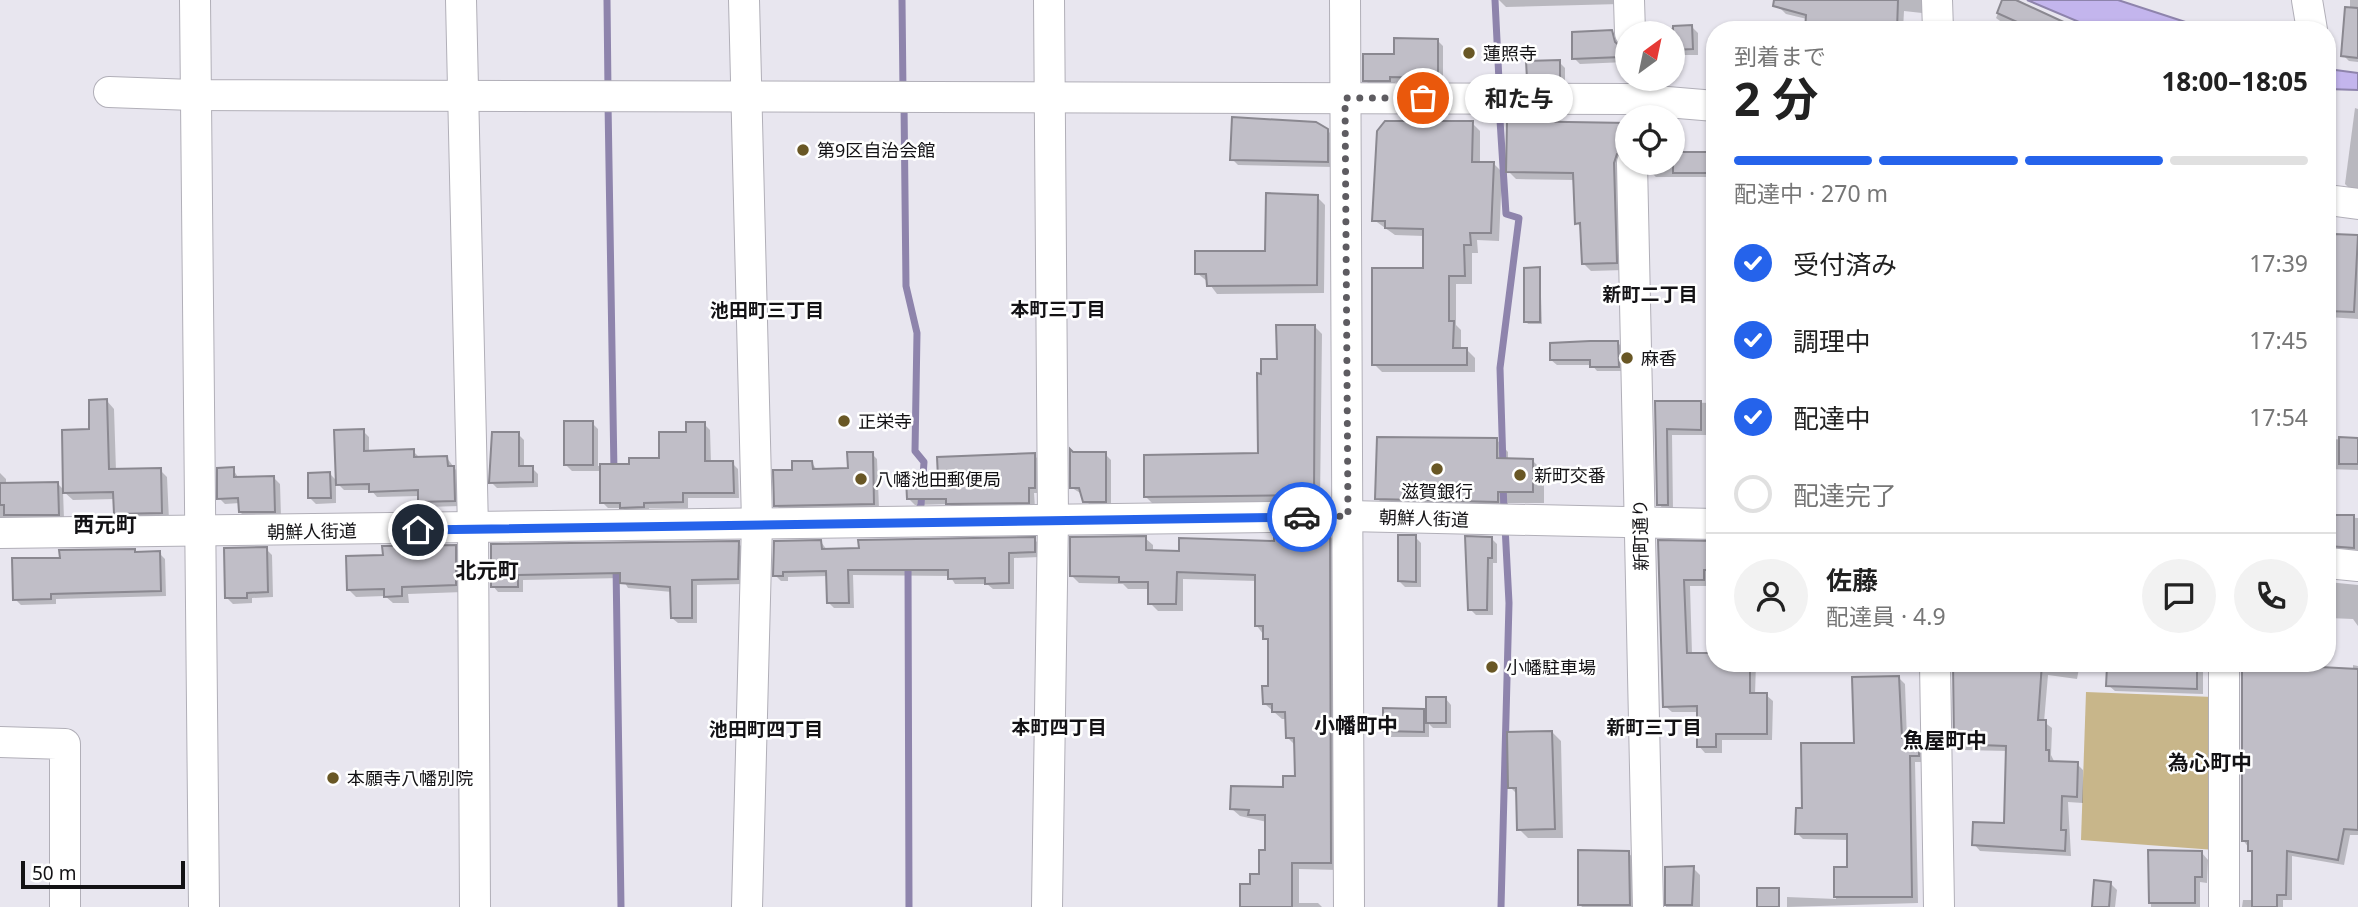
<!DOCTYPE html>
<html lang="ja">
<meta charset="utf-8">
<style>
:root{--surface:#fff;--page:#f2f2f2;--text:#222;--muted:#767676;--line:#e0e0e0;--accent:#2563eb}
body{margin:0;font-family:"Noto Sans","Noto Sans JP",sans-serif;background:var(--page);color:var(--text);height:100vh;display:flex;flex-direction:column;font-size:26px;white-space:nowrap}
*{box-sizing:border-box;margin:0}
p{font-size:23px;color:var(--muted)}
.icon{flex:none;width:38px;height:38px;fill:none;stroke:currentColor;stroke-width:2;stroke-linecap:round;stroke-linejoin:round}
.map{position:relative;flex:1;overflow:hidden}
.panel{position:absolute;left:1706px;top:21px;width:630px;height:651px;display:flex;flex-direction:column;background:var(--surface);border-radius:28px;box-shadow:0 2px 5px #0004}
.panel>*{flex:none}
.needle{width:46px;rotate:33deg}
.buttons{position:absolute;left:1615px;top:21px;display:grid;gap:14px}
.buttons a{display:grid;place-items:center;width:70px;height:70px;border-radius:50%;background:var(--surface);box-shadow:0 2px 5px #0004;font-size:35px}
.scale{position:absolute;left:21px;bottom:18px;width:164px;box-sizing:border-box;padding-left:7px;border:4px solid #131215;border-top:0;font-size:19px;line-height:24px;white-space:nowrap;color:#131215;-webkit-text-stroke:5px #fff;paint-order:stroke}
.pin{position:absolute;display:grid;place-items:center;width:60px;height:60px;color:#fff;margin:-30px;border:4px solid #fff;border-radius:50%;box-shadow:0 2px 7px #0007}
.courier{position:absolute;display:grid;place-items:center;width:70px;height:70px;margin:-35px;border:5px solid #2563eb;border-radius:50%;background:#fff;color:#222;box-shadow:0 2px 9px #0007}
.bubble{position:absolute;height:49px;border-radius:24px;background:var(--surface);box-shadow:0 2px 5px #0004;font-size:23px;font-weight:700;line-height:49px;text-align:center}
.overview em{font-style:normal;font-weight:700}
.overview div{display:flex;flex-direction:column-reverse}
.overview{display:flex;align-items:center;justify-content:space-between;height:119px;padding:0 28px}
h1{font-size:46px;font-weight:700;line-height:52px}
.bar{display:grid;grid-template-columns:repeat(4,1fr);gap:10px 7px;align-content:center;height:84px;padding:0 28px}
.bar i{height:9px;border-radius:5px;background:var(--line)}
.bar .current{background:var(--accent)}
.bar p{grid-column:span 4}
.line{display:flex;align-items:center;gap:18px;padding:0 28px;border-top:2px solid var(--line)}
.line div{flex:1}
.round{display:grid;place-items:center;flex:none;width:74px;height:74px;border-radius:37px;background:var(--page)}
ol{padding:0 28px;list-style:none}
li{display:flex;align-items:center;gap:21px;height:77px}
li p{margin-inline-start:auto}
li .icon{padding:7px;border-radius:50%;background:var(--accent);color:#fff;stroke-width:4}
li:last-child{color:var(--muted)}
li i{width:38px;height:38px;border:4px solid var(--line);border-radius:50%}
.map>svg:first-child{display:block}
.green{fill:#c8b68a}
.water{fill:#c3b5ed;stroke:#8e84ac;stroke-width:2}
.shadow{fill:#0003}
.lines{fill:none;stroke-linecap:round;stroke-linejoin:round}
.stream{stroke:#8e84ac;stroke-width:7}
.building{fill:#c0bec7;stroke:#8a8890;stroke-width:2}
.minor-casing{stroke:#b1afb8;stroke-width:32}
.minor{stroke:#fff;stroke-width:30}
.done{stroke:#5e5c61;stroke-width:7;stroke-dasharray:0 12.6}
.route{stroke:#2563eb;stroke-width:9}
.poi-dot{fill:#695725;stroke:#fff;stroke-width:2.5}
.labels{text-anchor:middle;dominant-baseline:central;stroke-width:5;stroke-linejoin:round;paint-order:stroke}
.poi-label{font-size:18px;fill:#131215;stroke:#fff;text-anchor:start}
.street-label{font-size:18px;fill:#131215;stroke:#fff}
.neighbourhood-label{font-size:19px;font-weight:bold;fill:#131215;stroke:#fff}
.quarter-label{font-size:21px;font-weight:bold;fill:#131215;stroke:#fff}
</style>
<div class="map">
<svg width="2358" height="907" viewBox="0 0 2358 907">
<rect width="100%" height="100%" fill="#e8e6ef"/>
<polygon class="green" points="2086,692 2213,697 2215,850 2081,840"/>
<g class="water">
<polygon points="2027,0 2118,0 2210,30 2098,30"/>
<polygon points="2328,69 2358,73 2358,90 2328,89"/>
</g>
<g class="shadow">
<polygon points="1499,0 1622,0 1620,4 1506,7"/>
<polygon points="1781,0 1923,0 1922,13 1904,11 1903,30 1806,30 1807,19 1786,14 1779,7"/>
<polygon points="2004,0 2012,0 2059,30 2007,30 2007,26 1996,18"/>
<polygon points="2350,0 2358,0 2358,62 2349,61 2343,55 2350,30"/>
<polygon points="1692,27 1698,33 1698,55 1673,55 1673,33 1648,33 1649,29"/>
<polygon points="1612,31 1618,38 1620,47 1628,51 1626,62 1580,64 1574,58"/>
<polygon points="1437,40 1443,46 1443,83 1395,82 1395,86 1371,86 1365,80"/>
<polygon points="1559,62 1565,68 1565,84 1535,84 1529,79"/>
<polygon points="2355,108 2358,109 2358,190 2351,190 2345,184"/>
<polygon points="1472,123 1480,131 1480,164 1494,164 1502,172 1499,241 1477,240 1478,253 1472,253 1472,284 1456,284 1456,325 1461,330 1461,350 1467,350 1475,358 1475,372 1382,372 1374,364 1425,270 1424,236 1395,235 1374,220"/>
<polygon points="1628,126 1624,270 1591,271 1584,264 1582,228 1577,223 1575,180 1516,179 1508,171"/>
<polygon points="1327,130 1333,136 1333,167 1238,165 1232,159"/>
<polygon points="1708,130 1715,130 1715,177 1656,177 1651,172 1649,163 1673,163 1673,154 1708,154"/>
<polygon points="1317,197 1325,205 1324,293 1217,294 1208,282 1197,273 1267,253"/>
<polygon points="2328,235 2358,237 2358,319 2328,317"/>
<polygon points="1540,269 1542,324 1528,324 1526,321"/>
<polygon points="1314,326 1322,334 1320,502 1153,504 1145,496 1259,455 1263,375"/>
<polygon points="1618,343 1623,348 1623,371 1597,371 1592,365 1557,365 1551,360"/>
<polygon points="107,401 114,409 116,471 160,470 167,477 169,520 123,521 115,513 115,499 73,500 63,491 64,519 0,518 0,473 6,479 6,485 58,484 65,491"/>
<polygon points="1656,402 1715,403 1715,435 1672,435 1673,511 1665,511 1659,504"/>
<polygon points="592,423 598,429 598,466 631,466 661,460 688,434 704,424 710,430 711,463 732,463 738,469 739,498 688,498 688,508 649,508 649,513 627,513 623,508 608,508 602,502 601,471 572,471 566,465"/>
<polygon points="363,431 369,437 369,452 413,451 419,457 447,458 459,474 460,506 426,507 420,496 377,497 371,490 344,490 336,482 336,503 316,504 310,498 330,474 338,482"/>
<polygon points="518,434 524,440 524,468 532,468 538,474 538,487 497,488 491,482"/>
<polygon points="2328,439 2358,440 2358,470 2328,469"/>
<polygon points="1497,440 1508,452 1508,460 1532,460 1544,472 1544,503 1508,503 1508,513 1389,510 1377,498"/>
<polygon points="872,454 877,459 879,508 781,510 776,505 794,471 812,463 817,470 849,470"/>
<polygon points="1105,454 1111,460 1111,507 1091,507 1082,494 1072,488"/>
<polygon points="1034,455 1040,461 1040,493 1034,493 1035,508 954,509 949,504 915,505 909,499 939,479"/>
<polygon points="233,469 239,479 274,478 280,484 281,517 246,518 240,512 240,503 225,504 219,498"/>
<polygon points="2328,517 2358,518 2358,554 2328,551"/>
<polygon points="1329,536 1337,543 1338,870 1299,869 1299,903 1318,903 1322,907 1241,907 1252,886 1261,876 1266,851 1267,822 1240,816 1232,809 1284,788 1296,778 1296,746 1287,737 1287,719 1282,719 1265,704 1270,688 1269,642 1257,626 1257,581 1183,579 1183,611 1158,611 1150,603 1150,589 1128,589 1123,584 1079,583 1071,575 1145,538 1153,545 1153,552 1181,552"/>
<polygon points="1415,537 1421,543 1421,587 1405,587 1399,581"/>
<polygon points="1491,538 1497,544 1497,563 1493,563 1493,615 1476,615 1470,609"/>
<polygon points="1034,539 1040,545 1040,557 1014,558 1014,589 993,589 987,584 955,584 950,576 853,575 854,608 834,608 828,602 828,576 788,577 788,581 781,581 775,575 821,542 827,550"/>
<polygon points="1659,542 1715,543 1715,576 1709,576 1710,586 1690,586 1692,654 1715,655 1715,663 1756,663 1755,695 1766,695 1773,701 1772,740 1722,740 1722,753 1705,753 1699,746 1699,712 1672,712 1665,706"/>
<polygon points="738,543 744,549 743,584 697,585 697,623 678,623 672,618 672,592 628,588 622,578 523,580 523,592 498,592 493,586 492,546"/>
<polygon points="455,547 462,554 463,592 408,594 409,603 393,603 385,596 356,597 348,589 384,557"/>
<polygon points="266,549 272,555 273,597 252,598 252,603 233,604 227,598"/>
<polygon points="159,553 165,559 166,596 56,599 56,604 21,605 15,599 61,559"/>
<polygon points="2328,582 2358,585 2358,626 2353,619 2328,618"/>
<polygon points="2000,663 2080,663 2077,679 2048,675 2044,722 2052,728 2051,755 2055,763 2077,764 2083,770 2083,803 2068,802 2071,856 1980,851 1974,844 2006,825 2008,751 1962,750 1956,744"/>
<polygon points="2080,663 2216,663 2213,668 2203,668 2203,694 2115,691 2108,685 2109,664"/>
<polygon points="2243,663 2292,663 2292,667 2353,670 2353,665 2358,666 2358,835 2350,835 2344,865 2292,856 2292,900 2283,900 2283,907 2242,907 2243,900 2253,900 2254,855 2243,840"/>
<polygon points="1899,678 1905,684 1907,740 1918,740 1924,746 1925,762 1915,762 1918,903 1787,907 1787,897 1836,899 1836,869 1849,869 1849,840 1803,839 1797,833 1804,810 1856,745"/>
<polygon points="1446,699 1451,705 1451,728 1433,728 1429,724 1429,737 1391,737 1385,731 1423,710 1428,715"/>
<polygon points="1552,732 1561,741 1563,838 1528,838 1519,829 1518,795 1510,787"/>
<polygon points="2150,852 2202,853 2208,860 2207,883 2200,882 2200,907 2151,907"/>
<polygon points="1628,853 1635,859 1636,907 1582,907 1580,904"/>
<polygon points="1666,868 1693,868 1700,875 1700,907 1666,907"/>
<polygon points="2111,884 2117,890 2115,907 2093,907"/>
</g>
<g class="lines">
<g class="stream">
<polyline points="607,0 608,91"/>
<polyline points="902,0 903,92"/>
<polyline points="1495,0 1499,81"/>
<polyline points="608,103 614,472"/>
<polyline points="904,104 906,286 917,333 915,451 924,462 921,505 916,513"/>
<polyline points="1500,120 1506,214 1519,218 1500,368 1503,466"/>
<polyline points="1503,484 1504,511"/>
<polyline points="908,561 909,907"/>
<polyline points="616,565 621,907"/>
<polyline points="1501,907 1509,603 1505,526"/>
</g>
</g>
<g class="building">
<polygon points="1774,0 1898,0 1897,30 1805,30 1806,15 1773,6"/>
<polygon points="2002,0 2016,0 2081,30 2035,30 1997,13"/>
<polygon points="2345,7 2358,8 2358,58 2341,56"/>
<polygon points="1692,25 1693,49 1673,50 1673,26"/>
<polygon points="1612,30 1615,42 1621,47 1621,57 1572,59 1572,32"/>
<polygon points="1394,38 1438,39 1438,78 1390,77 1390,81 1363,81 1363,54 1394,54"/>
<polygon points="1560,60 1560,78 1527,79 1526,61"/>
<polygon points="1232,117 1316,122 1328,129 1328,162 1230,160"/>
<polygon points="1385,121 1473,121 1472,162 1494,162 1491,233 1470,233 1471,245 1464,245 1465,276 1449,276 1449,321 1454,321 1453,348 1467,348 1467,365 1372,365 1372,268 1423,268 1423,229 1385,228 1385,221 1372,221 1377,131"/>
<polygon points="1507,121 1628,123 1628,147 1617,154 1614,163 1617,263 1582,264 1580,223 1575,224 1573,173 1506,172"/>
<rect x="1673" y="152" width="40" height="21"/>
<polygon points="1266,193 1318,195 1317,285 1207,286 1206,274 1195,274 1195,251 1265,251"/>
<polygon points="2334,234 2358,235 2354,312 2328,311 2328,252 2333,252"/>
<polygon points="1540,267 1540,322 1524,322 1524,268"/>
<polygon points="1276,325 1315,325 1314,495 1144,497 1144,455 1258,453 1257,373 1261,374 1261,359 1277,359"/>
<polygon points="1590,341 1618,341 1619,367 1590,367 1590,360 1550,360 1550,343"/>
<polygon points="107,399 109,469 161,468 162,513 114,514 113,492 63,493 62,430 89,429 89,400"/>
<polygon points="1655,401 1701,401 1701,430 1667,429 1668,505 1657,505"/>
<rect x="564" y="421" width="29" height="44"/>
<polygon points="686,422 705,422 705,461 733,461 734,493 683,493 683,502 644,503 644,507 620,508 620,503 600,503 600,464 629,464 629,458 659,458 659,432 686,432"/>
<polygon points="364,429 364,451 414,449 414,457 447,456 448,466 454,466 455,501 418,502 418,490 369,492 369,484 336,485 334,430"/>
<polygon points="492,432 519,432 519,466 533,466 533,482 489,483"/>
<polygon points="1377,437 1497,438 1497,458 1533,459 1533,492 1498,492 1498,502 1375,499"/>
<polygon points="2339,437 2358,438 2358,464 2339,464"/>
<polygon points="1070,449 1073,452 1106,452 1106,502 1083,502 1079,488 1070,488"/>
<polygon points="847,452 873,452 874,504 774,506 773,470 792,470 792,461 812,461 813,469 848,468"/>
<polygon points="1035,453 1035,488 1029,488 1029,503 946,504 946,499 907,499 906,478 938,478 937,457"/>
<polygon points="234,467 234,477 274,476 275,512 239,512 238,498 217,499 217,468"/>
<polygon points="330,472 331,498 308,498 308,473"/>
<polygon points="58,482 59,515 4,515 4,505 0,505 0,483"/>
<polygon points="2328,515 2354,515 2354,548 2328,546"/>
<polygon points="1274,534 1330,534 1331,863 1292,863 1292,907 1240,907 1240,884 1250,884 1250,874 1259,874 1259,850 1265,850 1265,815 1248,815 1249,810 1230,809 1231,786 1283,787 1283,776 1295,776 1294,738 1286,738 1285,712 1272,712 1272,704 1263,704 1262,686 1268,686 1268,639 1263,639 1263,626 1255,626 1255,575 1177,572 1176,604 1148,604 1148,582 1119,582 1119,577 1070,576 1070,537 1146,536 1146,550 1179,551 1179,538 1274,541"/>
<polygon points="1398,535 1416,535 1416,582 1398,581"/>
<polygon points="1465,536 1492,537 1492,558 1488,558 1487,610 1468,610"/>
<polygon points="1035,537 1035,552 1009,553 1009,583 985,584 985,578 948,579 948,570 848,570 849,603 827,603 826,571 783,572 783,576 773,576 774,541 821,540 822,549 859,548 858,540"/>
<polygon points="1658,540 1715,541 1715,570 1704,570 1704,580 1684,580 1687,653 1715,653 1715,663 1750,663 1750,693 1767,693 1767,734 1716,734 1716,747 1697,747 1697,706 1663,707"/>
<polygon points="739,541 738,579 692,580 692,618 671,618 670,587 620,583 620,573 518,575 518,587 491,587 491,544"/>
<polygon points="456,545 456,585 402,587 402,596 384,597 384,589 347,590 346,556 383,555 382,546"/>
<polygon points="267,547 268,592 247,593 247,598 225,598 224,548"/>
<polygon points="135,549 135,552 160,551 161,591 51,594 51,599 13,600 12,558 60,558 59,550"/>
<polygon points="1953,663 2042,663 2038,720 2046,720 2046,750 2049,750 2049,761 2078,762 2077,797 2062,796 2061,830 2066,830 2065,851 1972,845 1973,822 2004,823 2006,746 1954,744"/>
<polygon points="2242,663 2358,669 2358,830 2344,829 2338,860 2287,851 2286,895 2277,895 2277,907 2252,907 2252,851 2248,851 2248,841 2242,841"/>
<polygon points="2107,666 2197,667 2197,689 2106,686"/>
<polygon points="1899,676 1902,738 1919,738 1919,756 1910,756 1912,897 1834,897 1834,867 1847,867 1847,834 1795,834 1796,808 1802,808 1801,743 1854,743 1852,677"/>
<rect x="1426" y="697" width="20" height="26"/>
<polygon points="1383,708 1424,709 1424,732 1383,731"/>
<polygon points="1552,731 1555,829 1517,830 1516,788 1508,788 1507,732"/>
<polygon points="1578,850 1629,851 1630,905 1578,905"/>
<polygon points="2148,850 2202,851 2202,877 2195,877 2195,903 2149,903"/>
<polygon points="1694,866 1692,905 1665,905 1665,867"/>
<polygon points="2094,880 2111,882 2109,907 2092,907"/>
<rect x="1757" y="888" width="22" height="19"/>
</g>
<g class="lines">
<g class="minor-casing">
<g id="minor">
<polyline points="195,0 204,907"/>
<polyline points="461,0 473,529 475,907"/>
<polyline points="744,0 757,522 747,907"/>
<polyline points="1345,0 1349,907"/>
<polyline points="1629,0 1630,33"/>
<polyline points="1937,0 1938,30"/>
<polyline points="2307,0 2312,30"/>
<polyline points="109,92 193,95 1631,99 1715,106"/>
<polyline points="1632,163 1648,907"/>
<polyline points="2328,200 2358,204"/>
<polyline points="0,533 1348,516 1715,524"/>
<polyline points="2328,563 2358,566"/>
<polyline points="1935,663 1939,907"/>
<polyline points="2224,663 2224,907"/>
<polyline points="0,742 65,744 65,907"/>
<polyline points="1047,907 1053,519 1049,0"/>
</g>
</g>
<use href="#minor" class="minor"/>
</g>
<g class="lines">
<polyline class="done" points="1302,517 1348,516 1345,98 1423,98"/>
<polyline class="route" points="418,530 1302,517"/>
</g>
<g class="poi-dot">
<circle cx="1469" cy="53" r="7"/>
<circle cx="803" cy="150" r="7"/>
<circle cx="1627" cy="358" r="7"/>
<circle cx="844" cy="421" r="7"/>
<circle cx="1437" cy="469" r="7"/>
<circle cx="1520" cy="475" r="7"/>
<circle cx="861" cy="479" r="7"/>
<circle cx="1492" cy="667" r="7"/>
<circle cx="333" cy="778" r="7"/>
</g>
<g class="labels">
<g class="poi-label">
<text x="1483" y="53">蓮照寺</text>
<text x="817" y="150">第9区自治会館</text>
<text x="1641" y="358">麻香</text>
<text x="858" y="421">正栄寺</text>
<text x="1534" y="475">新町交番</text>
<text x="875" y="479">八幡池田郵便局</text>
<text x="1437" y="491" text-anchor="middle">滋賀銀行</text>
<text x="1506" y="667">小幡駐車場</text>
<text x="347" y="778">本願寺八幡別院</text>
</g>
<g class="street-label">
<text transform="translate(1424 518) rotate(2)">朝鮮人街道</text>
<text transform="translate(312 531) rotate(-1)">朝鮮人街道</text>
<text transform="translate(1640 535) rotate(-91)">新町通り</text>
</g>
<g class="neighbourhood-label">
<text x="1650" y="294">新町二丁目</text>
<text x="1058" y="309">本町三丁目</text>
<text x="767" y="310">池田町三丁目</text>
<text x="1059" y="727">本町四丁目</text>
<text x="1654" y="727">新町三丁目</text>
<text x="766" y="729">池田町四丁目</text>
</g>
<g class="quarter-label">
<text x="105" y="524">西元町</text>
<text x="487" y="570">北元町</text>
<text x="1356" y="725">小幡町中</text>
<text x="1945" y="740">魚屋町中</text>
<text x="2210" y="762">為心町中</text>
</g>
</g>
</svg>
<div class="buttons">
<a><svg class="needle" viewBox="-14 -14 28 28"><path d="M0-13l5 13h-10z" fill="#e53935"/><path d="M0 13l5-13h-10z" fill="#767676"/></svg></a>
<a><svg class="icon" aria-label="locate" viewBox="0 0 24 24"><circle cx="12" cy="12" r="6"/><path d="M12 2v4M12 18v4M2 12h4M18 12h4"/></svg></a>
</div>
<div class="scale">50 m</div>
<div class="pin" style="left:1423px;top:98px;background:#ea580c"><svg class="icon" aria-label="bag" viewBox="0 0 24 24"><path d="M5 8h14l-1 12H6zM9 8a3 3 0 0 1 6 0"/></svg></div>
<div class="pin" style="left:418px;top:530px;background:#1f2937"><svg class="icon" aria-label="home" viewBox="0 0 24 24"><path d="M3 11l9-7 9 7M6 9v11h12V9"/></svg></div>
<div class="courier" style="left:1302px;top:517px"><svg class="icon" aria-label="car" viewBox="0 0 24 24"><path d="M5 17H2v-5l4-1 3-4h7l3 4 3 1v5h-3M9 17h6M6 11h13"/><circle cx="7" cy="17" r="2"/><circle cx="17" cy="17" r="2"/></svg></div>
<div class="bubble" style="left:1465px;top:74px;width:108px">和た与</div>
<section class="panel">
<div class="overview"><div><h1>2 分</h1><p>到着まで</p></div><em>18:00–18:05</em></div>
<div class="bar"><i class="current"></i><i class="current"></i><i class="current"></i><i></i><p>配達中 · 270 m</p></div>
<ol>
<li><svg class="icon" aria-label="check" viewBox="0 0 24 24"><path d="M5 12l5 5 9-10"/></svg>受付済み<p>17:39</p></li>
<li><svg class="icon" aria-label="check" viewBox="0 0 24 24"><path d="M5 12l5 5 9-10"/></svg>調理中<p>17:45</p></li>
<li><svg class="icon" aria-label="check" viewBox="0 0 24 24"><path d="M5 12l5 5 9-10"/></svg>配達中<p>17:54</p></li>
<li><i></i>配達完了</li>
</ol>
<div class="line" style="height:126px"><a class="round"><svg class="icon" aria-label="person" viewBox="0 0 24 24"><circle cx="12" cy="8" r="4"/><path d="M4 21q1-7 8-7t8 7"/></svg></a><div><b>佐藤</b><p>配達員 · 4.9</p></div><a class="round"><svg class="icon" aria-label="chat" viewBox="0 0 24 24"><path d="M4 5h16v11H9l-5 4z"/></svg></a><a class="round"><svg class="icon" aria-label="phone" viewBox="0 0 24 24"><path d="M5 4h4l2 5-3 2q2 4 5 5l2-3 5 2v4C11 20 4 13 5 4z"/></svg></a></div>
</section>
</div>
